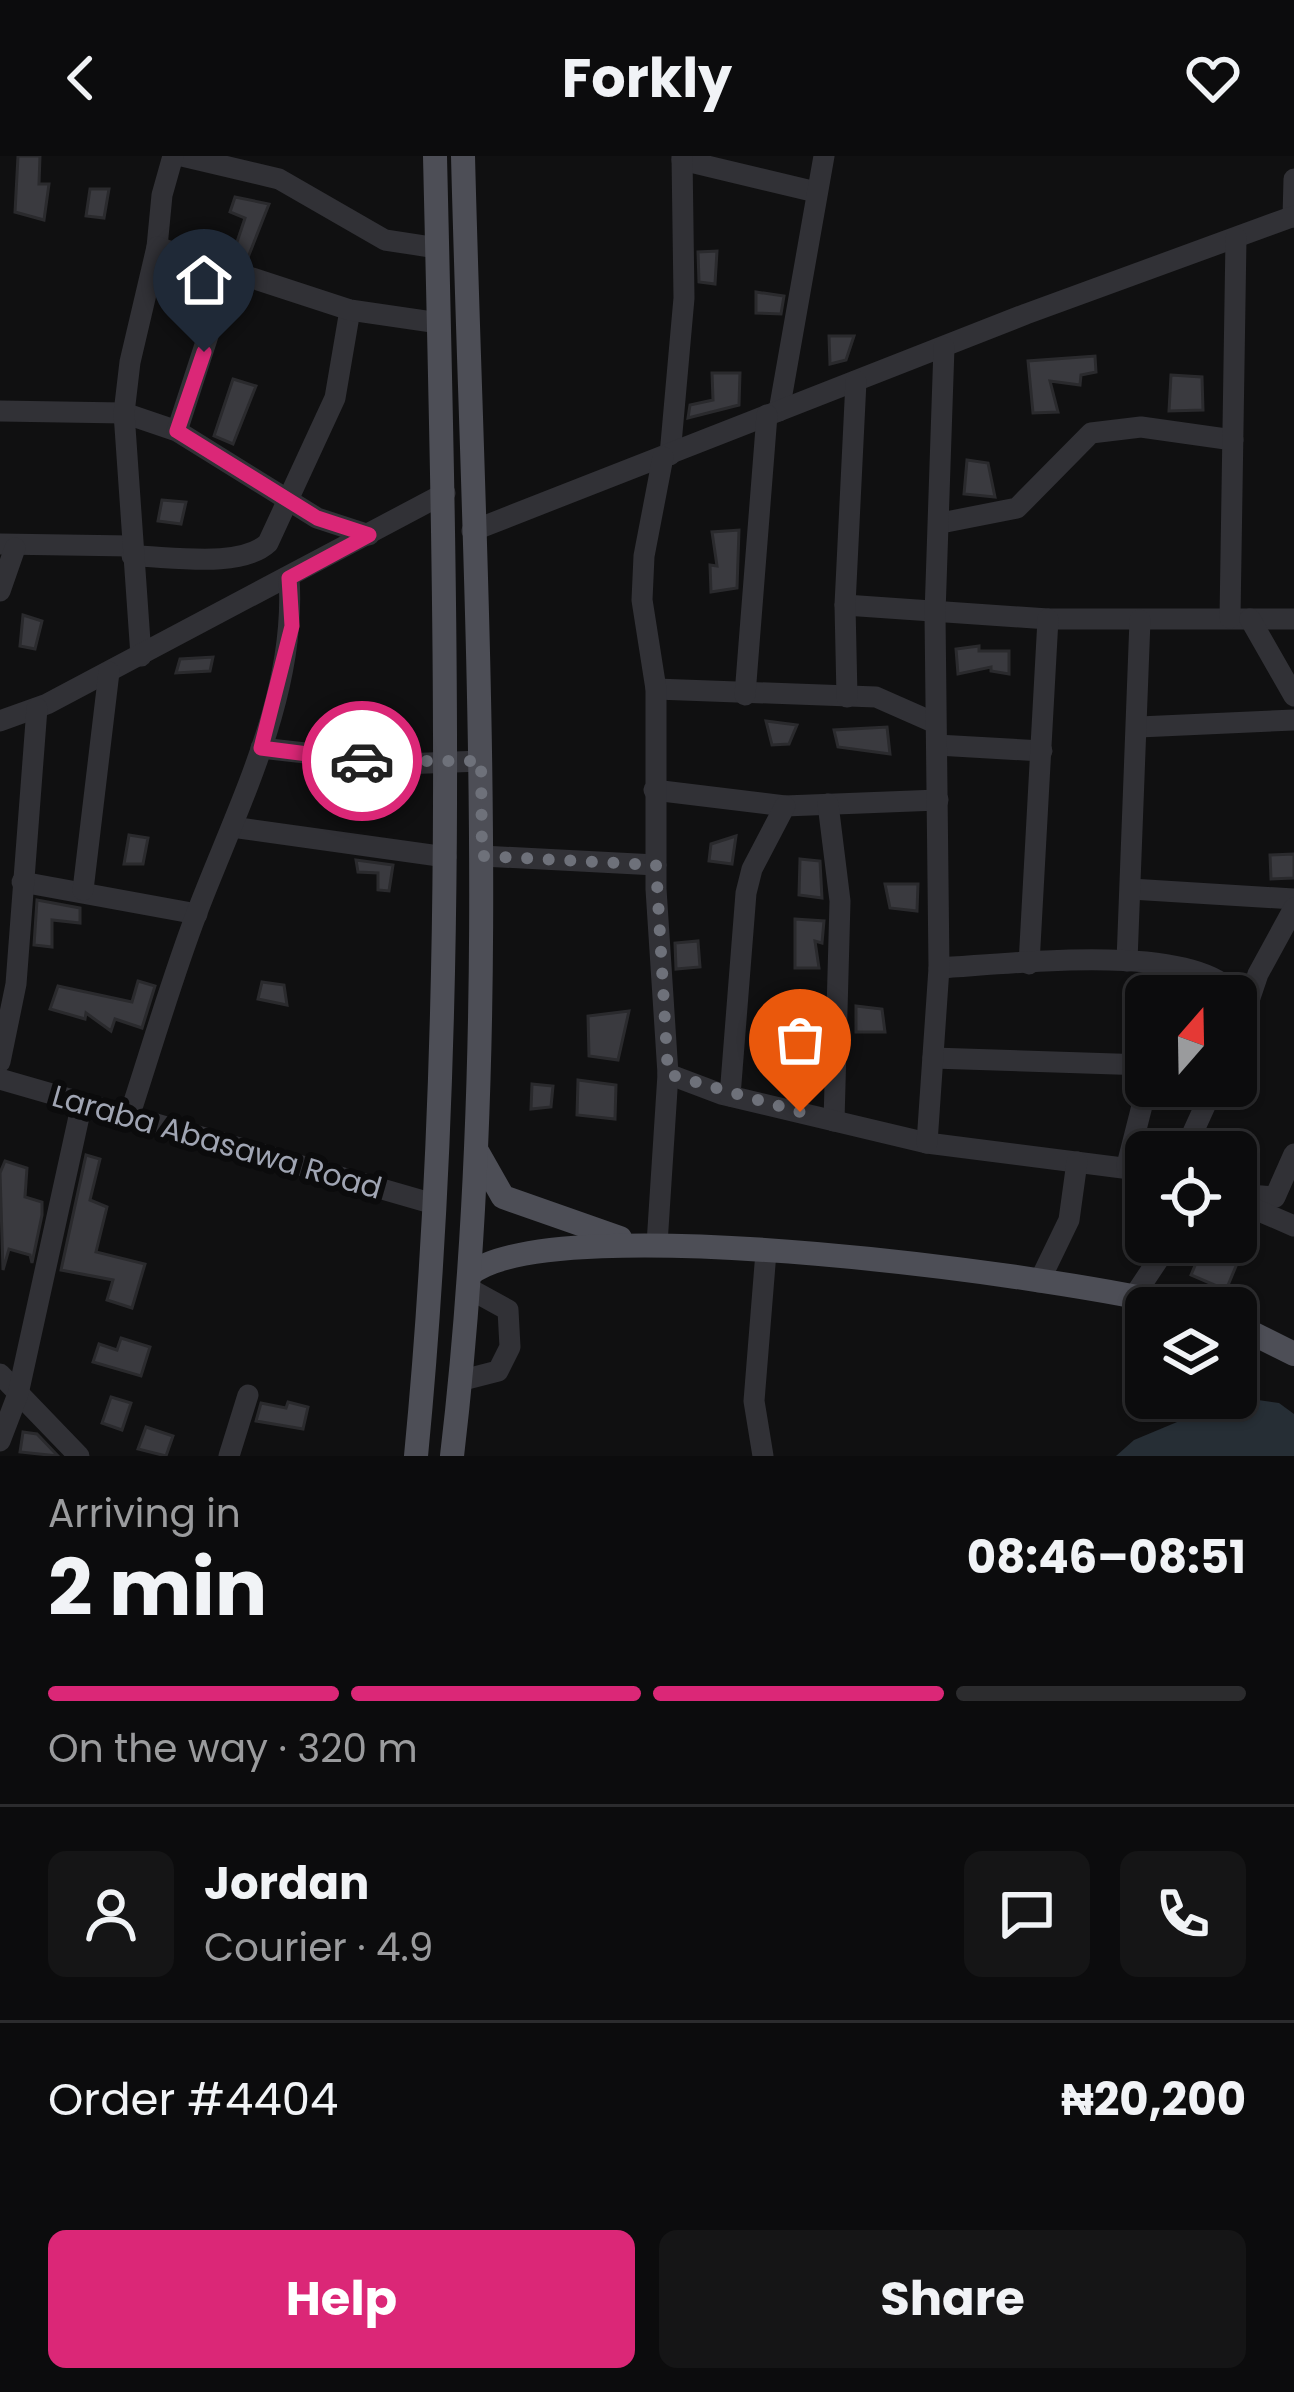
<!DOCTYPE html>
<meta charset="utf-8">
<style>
:root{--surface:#0c0c0d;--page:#151516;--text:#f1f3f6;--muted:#9a9b9d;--line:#2c2c2e;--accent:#db2777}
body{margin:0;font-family:Poppins,sans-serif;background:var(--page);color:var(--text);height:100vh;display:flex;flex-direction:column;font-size:45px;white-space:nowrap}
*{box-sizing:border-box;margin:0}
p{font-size:39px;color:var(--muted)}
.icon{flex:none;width:66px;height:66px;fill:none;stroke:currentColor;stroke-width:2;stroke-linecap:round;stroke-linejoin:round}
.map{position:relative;height:1300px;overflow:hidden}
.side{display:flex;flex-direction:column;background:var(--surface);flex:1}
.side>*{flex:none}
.needle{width:78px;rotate:20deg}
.controls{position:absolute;left:1125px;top:819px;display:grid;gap:24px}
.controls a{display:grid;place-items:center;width:132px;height:132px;border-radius:18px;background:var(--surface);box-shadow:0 3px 9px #0004,0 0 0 3px var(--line);font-size:60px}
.pin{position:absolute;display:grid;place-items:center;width:102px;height:102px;color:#fff;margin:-123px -51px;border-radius:50% 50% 50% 0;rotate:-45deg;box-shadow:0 0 12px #0007}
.pin .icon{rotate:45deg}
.courier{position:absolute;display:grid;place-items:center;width:120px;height:120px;margin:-60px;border:9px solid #db2777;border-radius:50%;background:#fff;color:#222;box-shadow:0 3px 15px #0007}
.overview em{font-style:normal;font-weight:700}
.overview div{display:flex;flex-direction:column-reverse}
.overview{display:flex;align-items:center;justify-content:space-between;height:204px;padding:0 48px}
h1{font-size:78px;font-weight:700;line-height:90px}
.bar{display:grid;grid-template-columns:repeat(4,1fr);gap:18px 12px;align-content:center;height:144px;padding:0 48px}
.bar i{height:15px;border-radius:9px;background:var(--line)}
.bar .selected{background:var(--accent)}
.bar p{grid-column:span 4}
.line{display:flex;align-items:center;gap:30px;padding:0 48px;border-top:3px solid var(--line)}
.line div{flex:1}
.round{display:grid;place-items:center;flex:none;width:126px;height:126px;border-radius:18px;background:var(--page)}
.cta{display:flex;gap:24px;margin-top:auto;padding:24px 48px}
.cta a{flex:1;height:138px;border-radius:18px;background:var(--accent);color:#fff;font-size:48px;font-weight:700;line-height:138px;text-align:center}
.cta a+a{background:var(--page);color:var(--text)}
header{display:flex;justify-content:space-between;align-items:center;height:156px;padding:0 48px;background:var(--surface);font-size:54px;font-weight:700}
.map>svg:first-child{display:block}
.water{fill:#262e35}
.building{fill:#3a3a3f;stroke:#2a2a2d;stroke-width:3}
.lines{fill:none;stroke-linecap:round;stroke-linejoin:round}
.minor{stroke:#313136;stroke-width:21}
.major{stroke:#4d4e56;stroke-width:24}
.done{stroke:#6e717a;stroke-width:12;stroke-dasharray:0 21.6}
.route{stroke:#db2777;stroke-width:15}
.labels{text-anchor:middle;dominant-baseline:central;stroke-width:12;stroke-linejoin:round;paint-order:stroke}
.street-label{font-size:30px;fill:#a0a5b3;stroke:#0b0b0c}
</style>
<header><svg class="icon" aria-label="back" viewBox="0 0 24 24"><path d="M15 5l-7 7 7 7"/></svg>Forkly<svg class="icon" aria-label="heart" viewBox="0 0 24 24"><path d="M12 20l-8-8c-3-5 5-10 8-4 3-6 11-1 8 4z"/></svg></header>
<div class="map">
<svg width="1294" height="1300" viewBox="0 0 1294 1300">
<rect width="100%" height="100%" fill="#101011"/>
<polygon class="water" points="1237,1241 1279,1247 1294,1258 1294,1300 1116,1300 1134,1284"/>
<g class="building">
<polygon points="18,0 40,0 39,28 49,28 44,64 15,56"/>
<polygon points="90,33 109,33 104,62 86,60"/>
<polygon points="235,41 269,48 247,104 233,98 245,62 230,56"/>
<polygon points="717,95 715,128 699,126 698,96"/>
<polygon points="756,136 784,140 781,158 756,157"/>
<polygon points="829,180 854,180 846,204 830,208"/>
<polygon points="1095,200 1096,216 1081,219 1080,229 1050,225 1058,256 1033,257 1028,205"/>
<polygon points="712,217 740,217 739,249 688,262 690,249 713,244"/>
<polygon points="1171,219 1202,221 1203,254 1169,255"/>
<polygon points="233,223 256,230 233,288 214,280"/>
<polygon points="967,304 988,307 995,341 964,338"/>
<polygon points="162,344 186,346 181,368 158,365"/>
<polygon points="739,374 737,432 711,436 710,409 717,410 712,376"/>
<polygon points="23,459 42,465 35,493 20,490"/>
<polygon points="979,490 979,495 1009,495 1009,518 991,515 991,511 958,518 956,493"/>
<polygon points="213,501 210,515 176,517 180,503"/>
<polygon points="766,565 797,569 789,588 772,589"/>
<polygon points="887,571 890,598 838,591 834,574"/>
<polygon points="129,679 148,682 143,708 124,708"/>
<polygon points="736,680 732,708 709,705 711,688"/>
<polygon points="1294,698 1294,722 1271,723 1270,699"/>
<polygon points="800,703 820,705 822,742 799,739"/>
<polygon points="356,704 393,709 389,735 378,734 378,717 358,716"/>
<polygon points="885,728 918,728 917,755 890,752"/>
<polygon points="37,744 80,752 80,767 52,764 52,791 34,789"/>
<polygon points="795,763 824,765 822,787 815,785 819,812 795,812"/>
<polygon points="698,785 700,811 676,813 675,787"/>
<polygon points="138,825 155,830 142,872 115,863 111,875 86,857 85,863 50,853 58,830 132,846"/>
<polygon points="262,826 284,829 287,849 258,843"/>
<polygon points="856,850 882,853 885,876 856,876"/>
<polygon points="629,855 618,904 589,900 588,860"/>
<polygon points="817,855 821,879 799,879 795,856"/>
<polygon points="578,924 616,929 615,963 577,959"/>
<polygon points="532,928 553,930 551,951 531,953"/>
<polygon points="86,999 100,1003 90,1044 107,1051 96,1096 145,1108 132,1152 107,1144 113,1124 61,1114"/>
<polygon points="5,1005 27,1012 25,1041 42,1046 42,1059 32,1107 30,1099 9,1093 3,1114 0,1017"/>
<polygon points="1236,1074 1249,1079 1226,1134 1191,1119 1205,1086 1236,1086"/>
<polygon points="121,1182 150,1191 141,1220 93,1206 99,1188 117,1194"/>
<polygon points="111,1241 131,1247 122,1274 102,1267"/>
<polygon points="288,1246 308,1251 303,1273 256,1265 261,1247 286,1252"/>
<polygon points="146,1271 173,1280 166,1300 138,1293"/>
<polygon points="23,1276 37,1278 58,1300 20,1296"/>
</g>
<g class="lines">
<g class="minor">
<polyline points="182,0 279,23 385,84 437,92"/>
<polyline points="682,4 816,36"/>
<polyline points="1293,61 1294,23"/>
<polyline points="157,91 162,39 173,0"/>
<polyline points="0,255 124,257 177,275 317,362 369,379"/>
<polyline points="779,255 824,0"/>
<polyline points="177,275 230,112"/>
<polyline points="670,299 684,142 682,0"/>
<polyline points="941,367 1017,352 1091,277 1141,271 1233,284"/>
<polyline points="472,375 1026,158 1294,60"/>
<polyline points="0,388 131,390"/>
<path d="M132,400C168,400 240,413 268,387L335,242L350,154"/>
<polyline points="0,435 15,392"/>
<polyline points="845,449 1048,463 1294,463"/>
<polyline points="1230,462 1236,82"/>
<polyline points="1250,463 1294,540"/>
<polyline points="141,500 124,257 130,206 157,91 350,154 439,167"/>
<polyline points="656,533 876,541 935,567"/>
<polyline points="745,539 767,259"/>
<polyline points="847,541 845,449 856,225"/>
<polyline points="0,565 47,548 445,337"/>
<polyline points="1139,571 1294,564"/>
<polyline points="937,589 1042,595"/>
<polyline points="261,592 402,608 481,605"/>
<polyline points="654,634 785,650 938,644"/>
<polyline points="828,648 840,745 834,965"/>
<polyline points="232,671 446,701"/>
<polyline points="482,700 656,709"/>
<polyline points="22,726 197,758"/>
<polyline points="1131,733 1294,743"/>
<polyline points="83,734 109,516"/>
<polyline points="1127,805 1140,464"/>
<polyline points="1029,808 1048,463"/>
<path d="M939,812C1002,809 1198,784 1235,840"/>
<polyline points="1236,883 1258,818 1294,752"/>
<polyline points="933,902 1146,909"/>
<polyline points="0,906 16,828 37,552"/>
<polyline points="668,918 721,938 927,987 1146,1015"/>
<polyline points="0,923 434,1048"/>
<polyline points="730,940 746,737 752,713 785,650"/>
<path d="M129,961C151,894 171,825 196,759C237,651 297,539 289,422"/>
<polyline points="927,987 939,812 935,458 944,191"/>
<polyline points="1184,996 1214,930"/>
<polyline points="1127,1009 1147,930"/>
<polyline points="1236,1038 1275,1041 1294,998"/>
<polyline points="1236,1045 1294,1070"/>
<polyline points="657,1088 668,918 656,733 656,533 642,444 644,400 663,301"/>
<polyline points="1039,1126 1069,1064 1077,1006"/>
<polyline points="1134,1140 1170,1086"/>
<polyline points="0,1218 79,1300"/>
<polyline points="459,1225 498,1215 510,1191 508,1154 468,1132"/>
<polyline points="0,1285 18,1238 82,947"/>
<polyline points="229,1300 248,1239"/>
<polyline points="763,1300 754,1245 766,1096"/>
</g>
<g class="major">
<polyline points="478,997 503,1041 620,1082"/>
<path d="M470,1118C556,1050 1069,1121 1186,1152"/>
<polyline points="1236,1169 1294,1198"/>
<path d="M416,1300C458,867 445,434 435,0"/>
<path d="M452,1300C503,869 474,433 463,0"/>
</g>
</g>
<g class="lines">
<polyline class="done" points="362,605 481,605 482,700 656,709 668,918 800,956"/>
<polyline class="route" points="204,196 177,275 317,362 369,379 289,422 292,470 261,592 362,605"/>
</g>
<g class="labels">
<g class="street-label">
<text transform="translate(217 986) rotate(16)">Laraba Abasawa Road</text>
</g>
</g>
</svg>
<div class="controls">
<a><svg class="needle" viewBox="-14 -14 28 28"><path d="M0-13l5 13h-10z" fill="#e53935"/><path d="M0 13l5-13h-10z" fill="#9a9b9d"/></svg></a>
<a><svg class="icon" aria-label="locate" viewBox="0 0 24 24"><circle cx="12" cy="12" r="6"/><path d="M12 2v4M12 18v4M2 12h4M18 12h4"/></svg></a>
<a><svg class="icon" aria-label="layers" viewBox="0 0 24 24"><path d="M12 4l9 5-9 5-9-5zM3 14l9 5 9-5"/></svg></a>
</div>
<div class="pin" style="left:800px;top:956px;background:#ea580c"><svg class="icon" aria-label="bag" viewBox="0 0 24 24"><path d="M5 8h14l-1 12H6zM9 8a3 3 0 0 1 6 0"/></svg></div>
<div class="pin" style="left:204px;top:196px;background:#1f2937"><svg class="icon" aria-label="home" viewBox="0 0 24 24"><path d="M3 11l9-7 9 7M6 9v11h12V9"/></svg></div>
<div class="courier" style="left:362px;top:605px"><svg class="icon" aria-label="car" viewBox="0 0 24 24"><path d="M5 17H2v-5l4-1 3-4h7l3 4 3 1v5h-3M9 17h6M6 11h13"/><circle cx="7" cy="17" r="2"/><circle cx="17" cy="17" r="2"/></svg></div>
</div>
<section class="side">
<div class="overview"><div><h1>2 min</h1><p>Arriving in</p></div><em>08:46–08:51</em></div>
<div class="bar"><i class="selected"></i><i class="selected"></i><i class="selected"></i><i></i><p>On the way · 320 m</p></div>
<div class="line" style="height:216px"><a class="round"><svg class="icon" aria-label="person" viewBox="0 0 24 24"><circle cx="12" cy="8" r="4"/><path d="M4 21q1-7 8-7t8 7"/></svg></a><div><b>Jordan</b><p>Courier · 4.9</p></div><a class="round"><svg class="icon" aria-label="chat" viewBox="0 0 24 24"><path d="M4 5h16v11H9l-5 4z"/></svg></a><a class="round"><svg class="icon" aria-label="phone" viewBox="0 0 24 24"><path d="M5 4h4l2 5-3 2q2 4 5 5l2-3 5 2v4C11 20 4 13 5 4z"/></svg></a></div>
<div class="line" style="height:156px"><div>Order #4404</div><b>₦20,200</b></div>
<div class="cta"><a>Help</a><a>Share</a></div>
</section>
